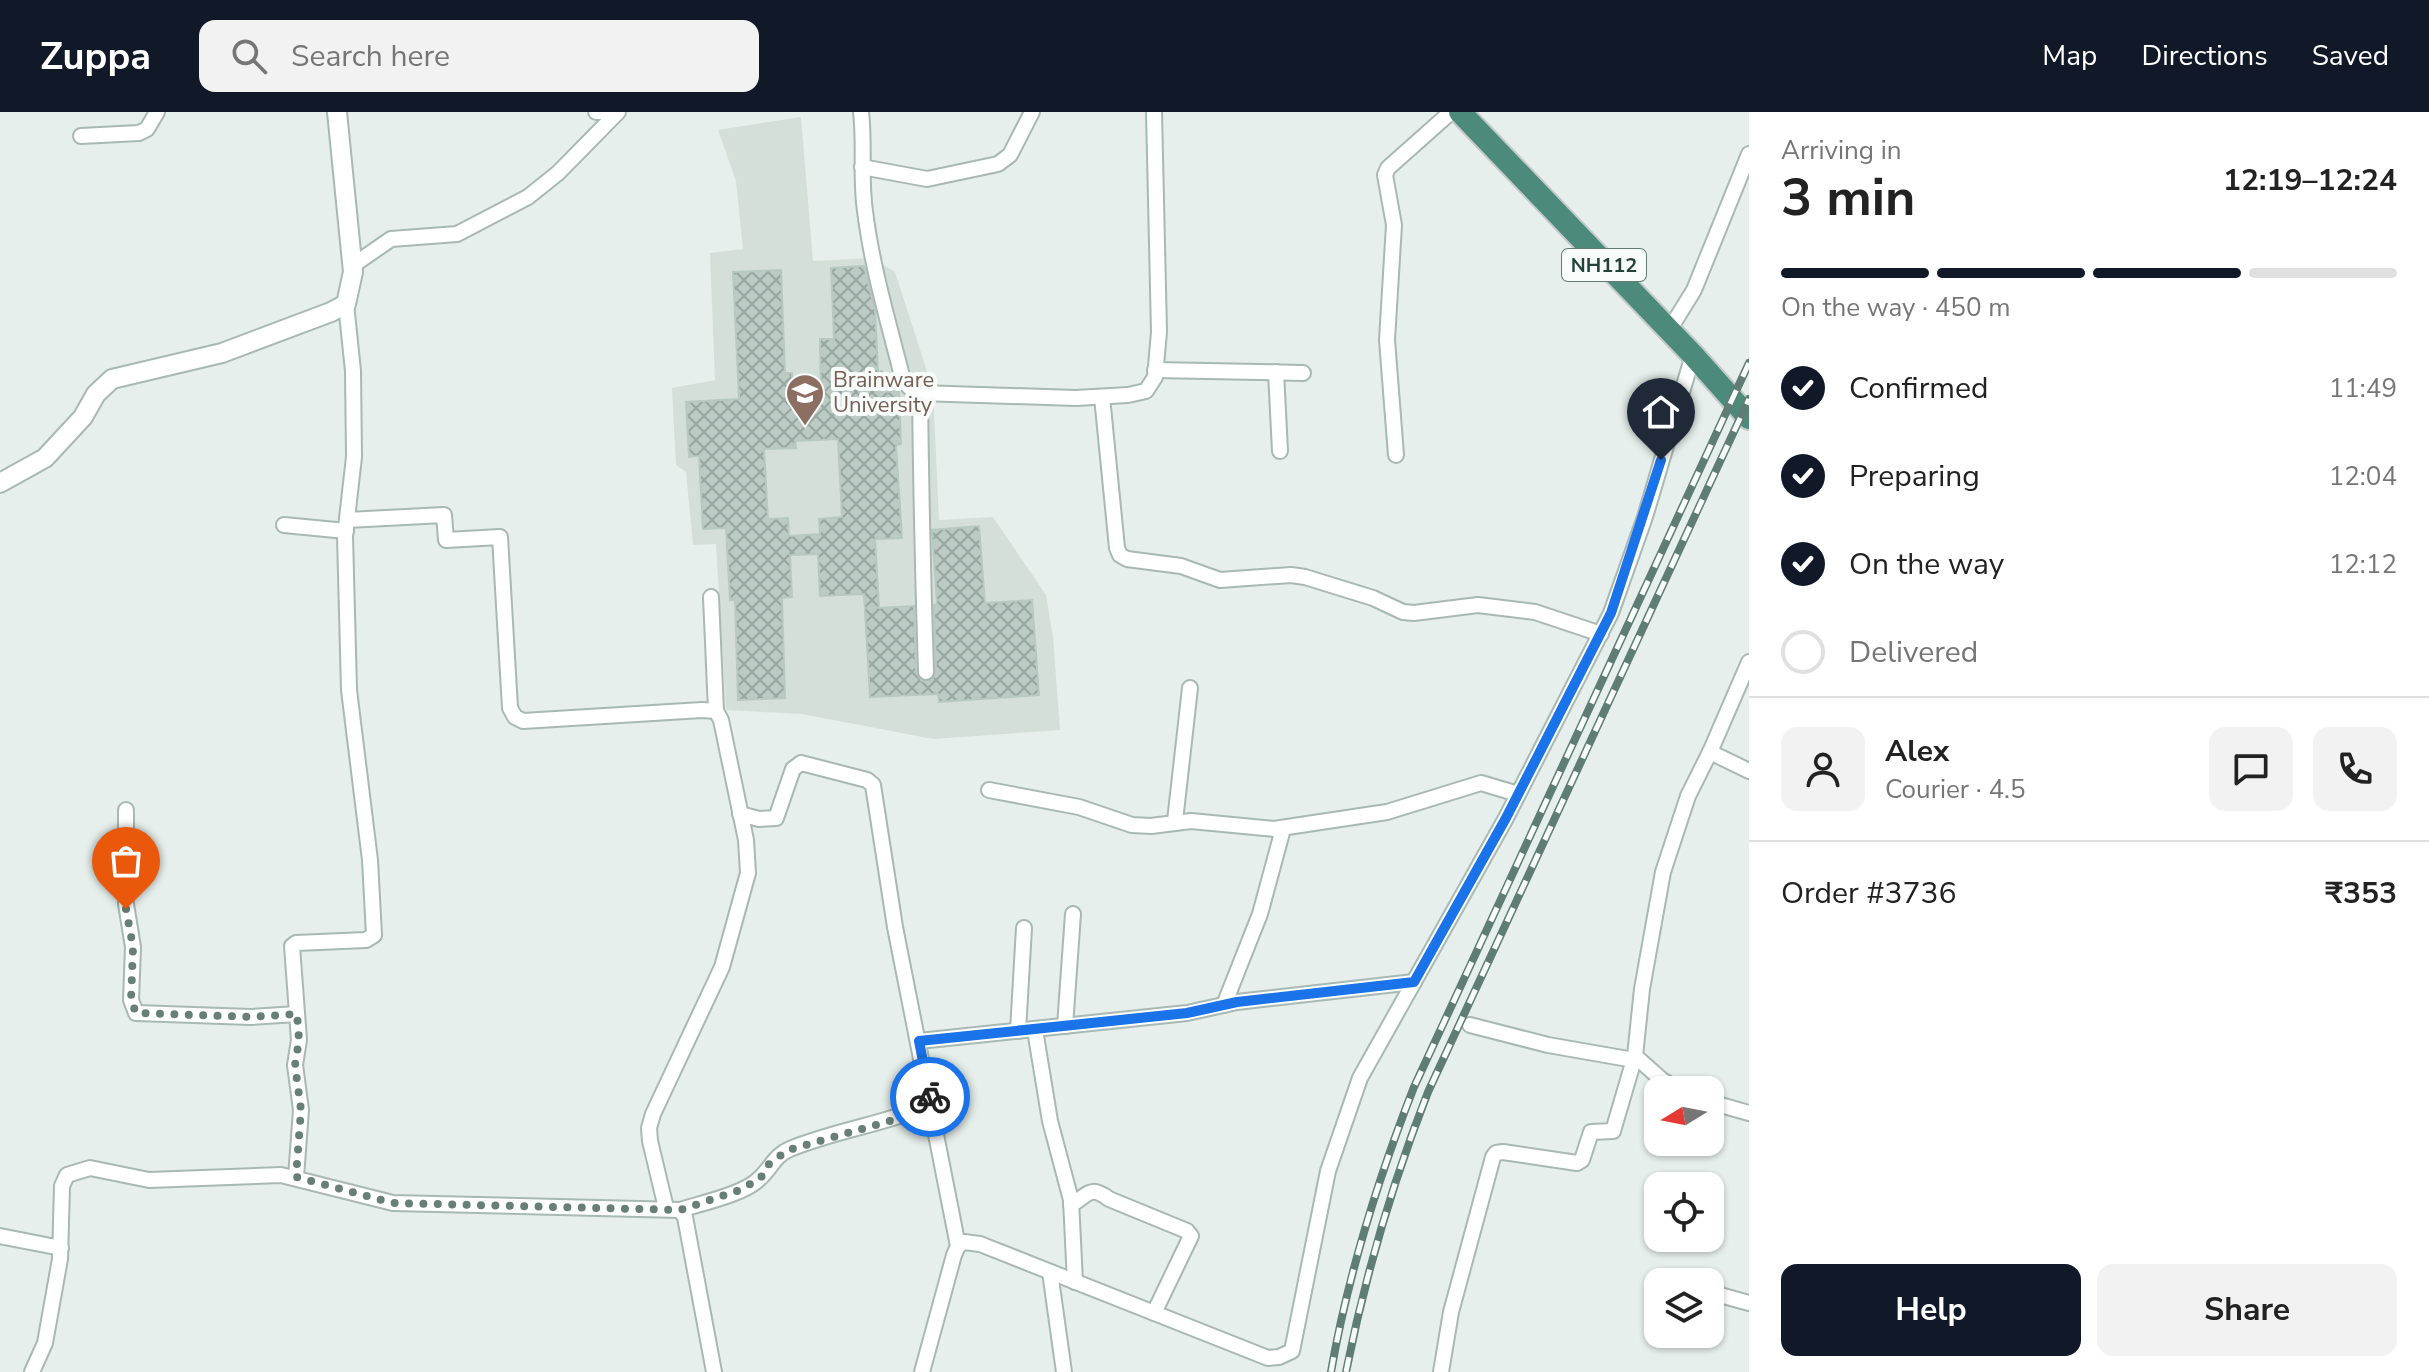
<!DOCTYPE html>
<meta charset="utf-8">
<style>
:root{--surface:#fff;--page:#f2f2f2;--text:#222;--muted:#767676;--line:#e0e0e0;--accent:#111827}
body{margin:0;font-family:"Nunito Sans",sans-serif;background:var(--page);color:var(--text);height:100vh;display:flex;flex-direction:column;font-size:30px;white-space:nowrap}
*{box-sizing:border-box;margin:0}
p{font-size:26px;color:var(--muted)}
.icon{flex:none;width:44px;height:44px;fill:none;stroke:currentColor;stroke-width:2;stroke-linecap:round;stroke-linejoin:round}
.map{position:relative;flex:1;overflow:hidden}
.panel{display:flex;flex-direction:column;background:var(--surface);width:680px}
.panel>*{flex:none}
.needle{width:52px;rotate:260deg}
.controls{position:absolute;left:1644px;top:964px;display:grid;gap:16px}
.controls a{display:grid;place-items:center;width:80px;height:80px;border-radius:16px;background:var(--surface);box-shadow:0 2px 6px #0004;font-size:40px}
.pin{position:absolute;display:grid;place-items:center;width:68px;height:68px;color:#fff;margin:-82px -34px;border-radius:50% 50% 50% 0;rotate:-45deg;box-shadow:0 0 8px #0007}
.pin .icon{rotate:45deg}
.courier{position:absolute;display:grid;place-items:center;width:80px;height:80px;margin:-40px;border:6px solid #1a73e8;border-radius:50%;background:#fff;color:#222;box-shadow:0 2px 10px #0007}
.summary em{font-style:normal;font-weight:700}
.summary div{display:flex;flex-direction:column-reverse}
.summary{display:flex;align-items:center;justify-content:space-between;height:136px;padding:0 32px}
h1{font-size:52px;font-weight:700;line-height:60px}
.bar{display:grid;grid-template-columns:repeat(4,1fr);gap:12px 8px;align-content:center;height:96px;padding:0 32px}
.bar i{height:10px;border-radius:6px;background:var(--line)}
.bar .selected{background:var(--accent)}
.bar p{grid-column:span 4}
.line{display:flex;align-items:center;gap:20px;padding:0 32px;border-top:2px solid var(--line)}
.line div{flex:1}
.round{display:grid;place-items:center;flex:none;width:84px;height:84px;border-radius:16px;background:var(--page)}
ol{padding:0 32px;list-style:none}
li{display:flex;align-items:center;gap:24px;height:88px}
li p{margin-inline-start:auto}
li .icon{padding:8px;border-radius:50%;background:var(--accent);color:#fff;stroke-width:4}
li:last-child{color:var(--muted)}
li i{width:44px;height:44px;border:4px solid var(--line);border-radius:50%}
.button{display:flex;gap:16px;margin-top:auto;padding:16px 32px}
.button a{flex:1;height:92px;border-radius:16px;background:var(--accent);color:#fff;font-size:32px;font-weight:700;line-height:92px;text-align:center}
.button a+a{background:var(--page);color:var(--text)}
header{display:flex;align-items:center;gap:48px;box-sizing:border-box;height:112px;padding:0 40px;background:var(--accent);color:#fff}
header strong{font-size:38px}
nav{display:flex;gap:44px;margin-inline-start:auto;font-size:28px}
.search{width:560px;height:72px;background:var(--page);display:flex;align-items:center;gap:20px;box-sizing:border-box;padding:0 28px;border-radius:16px;color:var(--muted);font-size:30px}
main{display:flex;flex:1;min-height:0}
.map>svg:first-child{display:block}
.built{fill:#d4dfda}
.building{fill:url(#building-cross-hatch);stroke:#b8c9c2;stroke-width:2;fill-rule:evenodd}
.lines{fill:none;stroke-linecap:round;stroke-linejoin:round}
.minor-casing{stroke:#a8b8b2;stroke-width:18}
.tertiary-casing{stroke:#a8b8b2;stroke-width:22}
.trunk-casing{stroke:#c2cac8;stroke-width:26}
.minor{stroke:#fff;stroke-width:14}
.tertiary{stroke:#fff;stroke-width:18}
.trunk{stroke:#4c8a7c;stroke-width:22}
.rail-casing{stroke:#5f7d75;stroke-width:8}
.rail{stroke:#f7fbf9;stroke-width:5;stroke-dasharray:15;stroke-linecap:butt}
.done{stroke:#687f78;stroke-width:8;stroke-dasharray:0 14.4}
.route{stroke:#1a73e8;stroke-width:10}
.labels{text-anchor:middle;dominant-baseline:central;stroke-width:8;stroke-linejoin:round;paint-order:stroke}
.shield{fill:#f7fbf9;stroke:#637a73;stroke-width:2}
.shield-label{font-size:20px;font-weight:bold;fill:#24423a}
.education-label{font-size:22px;fill:#785e54;stroke:#f7fbf9;text-anchor:start}
</style>
<header>
<strong>Zuppa</strong>
<div class="search"><svg class="icon" aria-label="search" viewBox="0 0 24 24"><circle cx="10" cy="10" r="6"/><path d="M15 15l6 6"/></svg>Search here</div>
<nav><a>Map</a><a>Directions</a><a>Saved</a></nav>
</header>
<main>
<div class="map">
<svg width="1749" height="1260" viewBox="0 0 1749 1260">
<defs>
<pattern id="building-cross-hatch" width="8" height="8" patternUnits="userSpaceOnUse" patternTransform="scale(2)"><rect width="8" height="8" fill="#bbcac4"/><path d="M0 0l8 8M0 8l8-8" fill="none" stroke="#98a6a0"/></pattern>
</defs>
<rect width="100%" height="100%" fill="#e6efeb"/>
<polygon class="built" points="801,5 813,149 872,146 895,160 933,278 939,408 993,405 1046,483 1053,525 1060,618 933,627 802,602 726,598 716,432 693,433 686,360 676,353 672,276 715,268 710,141 743,137 736,69 718,18"/>
<path class="building" d="M864,154L875,198L878,260L882,259L883,280L899,279L901,332L896,333L902,426L875,427L879,496L914,494L916,561L922,569L932,568L936,560L934,493L937,492L932,418L979,414L985,491L1032,488L1039,583L939,590L938,582L870,585L864,482L820,484L818,442L790,443L792,485L782,486L785,586L738,588L735,488H730L726,416L703,417L699,344L689,345L686,290L739,287L733,160L781,158L785,261H792L793,282L821,281L820,227H834L831,156ZM838,327L842,405L819,407L820,422L789,424L788,406L768,407L764,337L796,336L795,329Z"/>
<g class="lines">
<g class="minor-casing">
<g id="minor">
<polyline points="596,0 601,0"/>
<path d="M861,0C865,33 860,66 865,99C872,156 889,212 903,268L909,275L920,281L1076,286L1128,283L1146,279L1155,265L1159,220L1154,0"/>
<polyline points="81,24 139,21 147,17 157,0"/>
<polyline points="862,55 927,67 998,52 1010,43 1032,0"/>
<polyline points="352,154 391,127 457,122 528,85 558,61 618,0"/>
<polyline points="1668,220 1694,178 1749,42"/>
<polyline points="1155,258 1303,261"/>
<polyline points="1276,260 1280,339"/>
<path d="M920,281C921,374 923,467 926,560"/>
<polyline points="1102,285 1117,436 1120,443 1127,447 1181,454 1220,468 1291,463 1305,465 1373,486 1403,500 1414,501 1478,493 1535,500 1601,522"/>
<polyline points="1396,343 1387,228 1394,113 1385,63 1388,56 1451,0"/>
<polyline points="347,408 444,403 446,428 500,425 510,596 515,605 523,609 702,598 716,599 721,608 746,728 748,761 722,855 653,1002 649,1016 650,1029 666,1096"/>
<polyline points="284,413 346,419"/>
<polyline points="711,485 716,599"/>
<polyline points="1710,640 1749,659"/>
<polyline points="989,678 1079,695 1132,713 1151,714 1191,709 1274,717 1387,700 1481,671 1518,682"/>
<polyline points="126,698 126,792 133,835 131,888 136,901 251,905 297,902"/>
<polyline points="740,702 759,707 776,706 793,657 801,651 867,668 873,673 895,815 958,1134"/>
<polyline points="1175,709 1190,576"/>
<polyline points="1224,893 1260,802 1283,717"/>
<polyline points="1470,913 1548,933 1634,948"/>
<polyline points="1065,914 1073,802"/>
<polyline points="1035,918 1050,1009 1071,1088 1075,1170"/>
<polyline points="1018,919 1024,816"/>
<polyline points="919,929 1187,901 1237,890 1414,870"/>
<polyline points="1679,978 1662,968 1635,944 1642,877 1663,760 1688,684 1710,640 1749,550"/>
<polyline points="1710,990 1749,1001"/>
<polyline points="296,1065 301,998 295,953 299,928 292,834 296,831 366,828 374,823 370,748 349,578 345,424 354,345 353,259 346,192"/>
<path d="M1071,1093C1089,1082 1090,1073 1109,1087L1187,1119L1191,1124L1154,1201"/>
<path d="M680,1098C702,1091 745,1082 760,1066C771,1056 775,1043 790,1037C836,1018 886,1012 932,992"/>
<polyline points="0,1124 61,1136"/>
<polyline points="1050,1160 1064,1260"/>
<polyline points="1710,1183 1720,1183 1749,1191"/>
<polyline points="32,1260 45,1231 60,1147 62,1074 67,1063 90,1056 149,1068 281,1063 393,1091 680,1098 685,1105 714,1260"/>
<polyline points="922,1260 954,1143 958,1134 964,1130 980,1132 1268,1246 1279,1245 1292,1239 1328,1059 1360,966 1506,706 1611,501 1645,405 1693,243"/>
<polyline points="1441,1260 1451,1200 1493,1045 1496,1041 1503,1040 1577,1051 1582,1048 1591,1020 1613,1019 1635,944"/>
</g>
</g>
<g class="tertiary-casing">
<polyline id="tertiary" points="0,371 45,346 83,305 96,282 112,267 222,241 331,200 346,192 353,160 337,0"/>
</g>
<g class="trunk-casing">
<polyline id="trunk" points="1460,0 1693,243 1749,306"/>
</g>
<use href="#minor" class="minor"/>
<use href="#tertiary" class="tertiary"/>
<use href="#trunk" class="trunk"/>
<g class="rail-casing">
<g id="rail">
<path d="M1331,1260C1348,1162 1378,1067 1414,975L1749,251"/>
<path d="M1346,1260C1365,1164 1392,1072 1428,980L1749,287"/>
</g>
</g>
<use href="#rail" class="rail"/>
</g>
<g class="lines">
<polyline class="done" points="126,797 133,835 131,888 136,901 251,905 297,902 299,928 295,953 301,998 296,1065 393,1091 680,1098 737,1079 760,1067 769,1052 788,1038 904,1005 932,992 930,985"/>
<polyline class="route" points="930,985 919,929 1187,901 1237,890 1414,870 1506,706 1611,501 1661,348"/>
</g>
<defs>
<g id="university-pin" transform="scale(2)"><path d="M0 17L-7.5 6A9.5 9.5 0 1 1 7.5 6Z" fill="#8d6e63" stroke="#f7fbf9"/><path d="M0-5L7-2L0 1L-7-2ZM-4 1L0 2.5L4 1V4Q0 6-4 4Z" fill="#fff"/></g>
</defs>
<g fill-rule="evenodd">
<use href="#university-pin" x="805" y="281"/>
</g>
<g class="labels">
<rect class="shield" x="1562" y="137" width="84" height="32" rx="6"/>
<g class="shield-label">
<text x="1604" y="153">NH112</text>
</g>
<g class="education-label">
<text x="833" y="268">Brainware<tspan x="833" dy="25">University</tspan></text>
</g>
</g>
</svg>
<div class="controls">
<a><svg class="needle" viewBox="-14 -14 28 28"><path d="M0-13l5 13h-10z" fill="#e53935"/><path d="M0 13l5-13h-10z" fill="#767676"/></svg></a>
<a><svg class="icon" aria-label="locate" viewBox="0 0 24 24"><circle cx="12" cy="12" r="6"/><path d="M12 2v4M12 18v4M2 12h4M18 12h4"/></svg></a>
<a><svg class="icon" aria-label="layers" viewBox="0 0 24 24"><path d="M12 4l9 5-9 5-9-5zM3 14l9 5 9-5"/></svg></a>
</div>
<div class="pin" style="left:126px;top:797px;background:#ea580c"><svg class="icon" aria-label="bag" viewBox="0 0 24 24"><path d="M5 8h14l-1 12H6zM9 8a3 3 0 0 1 6 0"/></svg></div>
<div class="pin" style="left:1661px;top:348px;background:#1f2937"><svg class="icon" aria-label="home" viewBox="0 0 24 24"><path d="M3 11l9-7 9 7M6 9v11h12V9"/></svg></div>
<div class="courier" style="left:930px;top:985px"><svg class="icon" aria-label="bike" viewBox="0 0 24 24"><circle cx="6" cy="16" r="4"/><circle cx="18" cy="16" r="4"/><path d="M6 16l4-8h5l3 8M10 8l3 8H6M13 5h3"/></svg></div>
</div>
<section class="panel">
<div class="summary"><div><h1>3 min</h1><p>Arriving in</p></div><em>12:19–12:24</em></div>
<div class="bar"><i class="selected"></i><i class="selected"></i><i class="selected"></i><i></i><p>On the way · 450 m</p></div>
<ol>
<li><svg class="icon" aria-label="check" viewBox="0 0 24 24"><path d="M5 12l5 5 9-10"/></svg>Confirmed<p>11:49</p></li>
<li><svg class="icon" aria-label="check" viewBox="0 0 24 24"><path d="M5 12l5 5 9-10"/></svg>Preparing<p>12:04</p></li>
<li><svg class="icon" aria-label="check" viewBox="0 0 24 24"><path d="M5 12l5 5 9-10"/></svg>On the way<p>12:12</p></li>
<li><i></i>Delivered</li>
</ol>
<div class="line" style="height:144px"><a class="round"><svg class="icon" aria-label="person" viewBox="0 0 24 24"><circle cx="12" cy="8" r="4"/><path d="M4 21q1-7 8-7t8 7"/></svg></a><div><b>Alex</b><p>Courier · 4.5</p></div><a class="round"><svg class="icon" aria-label="chat" viewBox="0 0 24 24"><path d="M4 5h16v11H9l-5 4z"/></svg></a><a class="round"><svg class="icon" aria-label="phone" viewBox="0 0 24 24"><path d="M5 4h4l2 5-3 2q2 4 5 5l2-3 5 2v4C11 20 4 13 5 4z"/></svg></a></div>
<div class="line" style="height:104px"><div>Order #3736</div><b>₹353</b></div>
<div class="button"><a>Help</a><a>Share</a></div>
</section>
</main>
